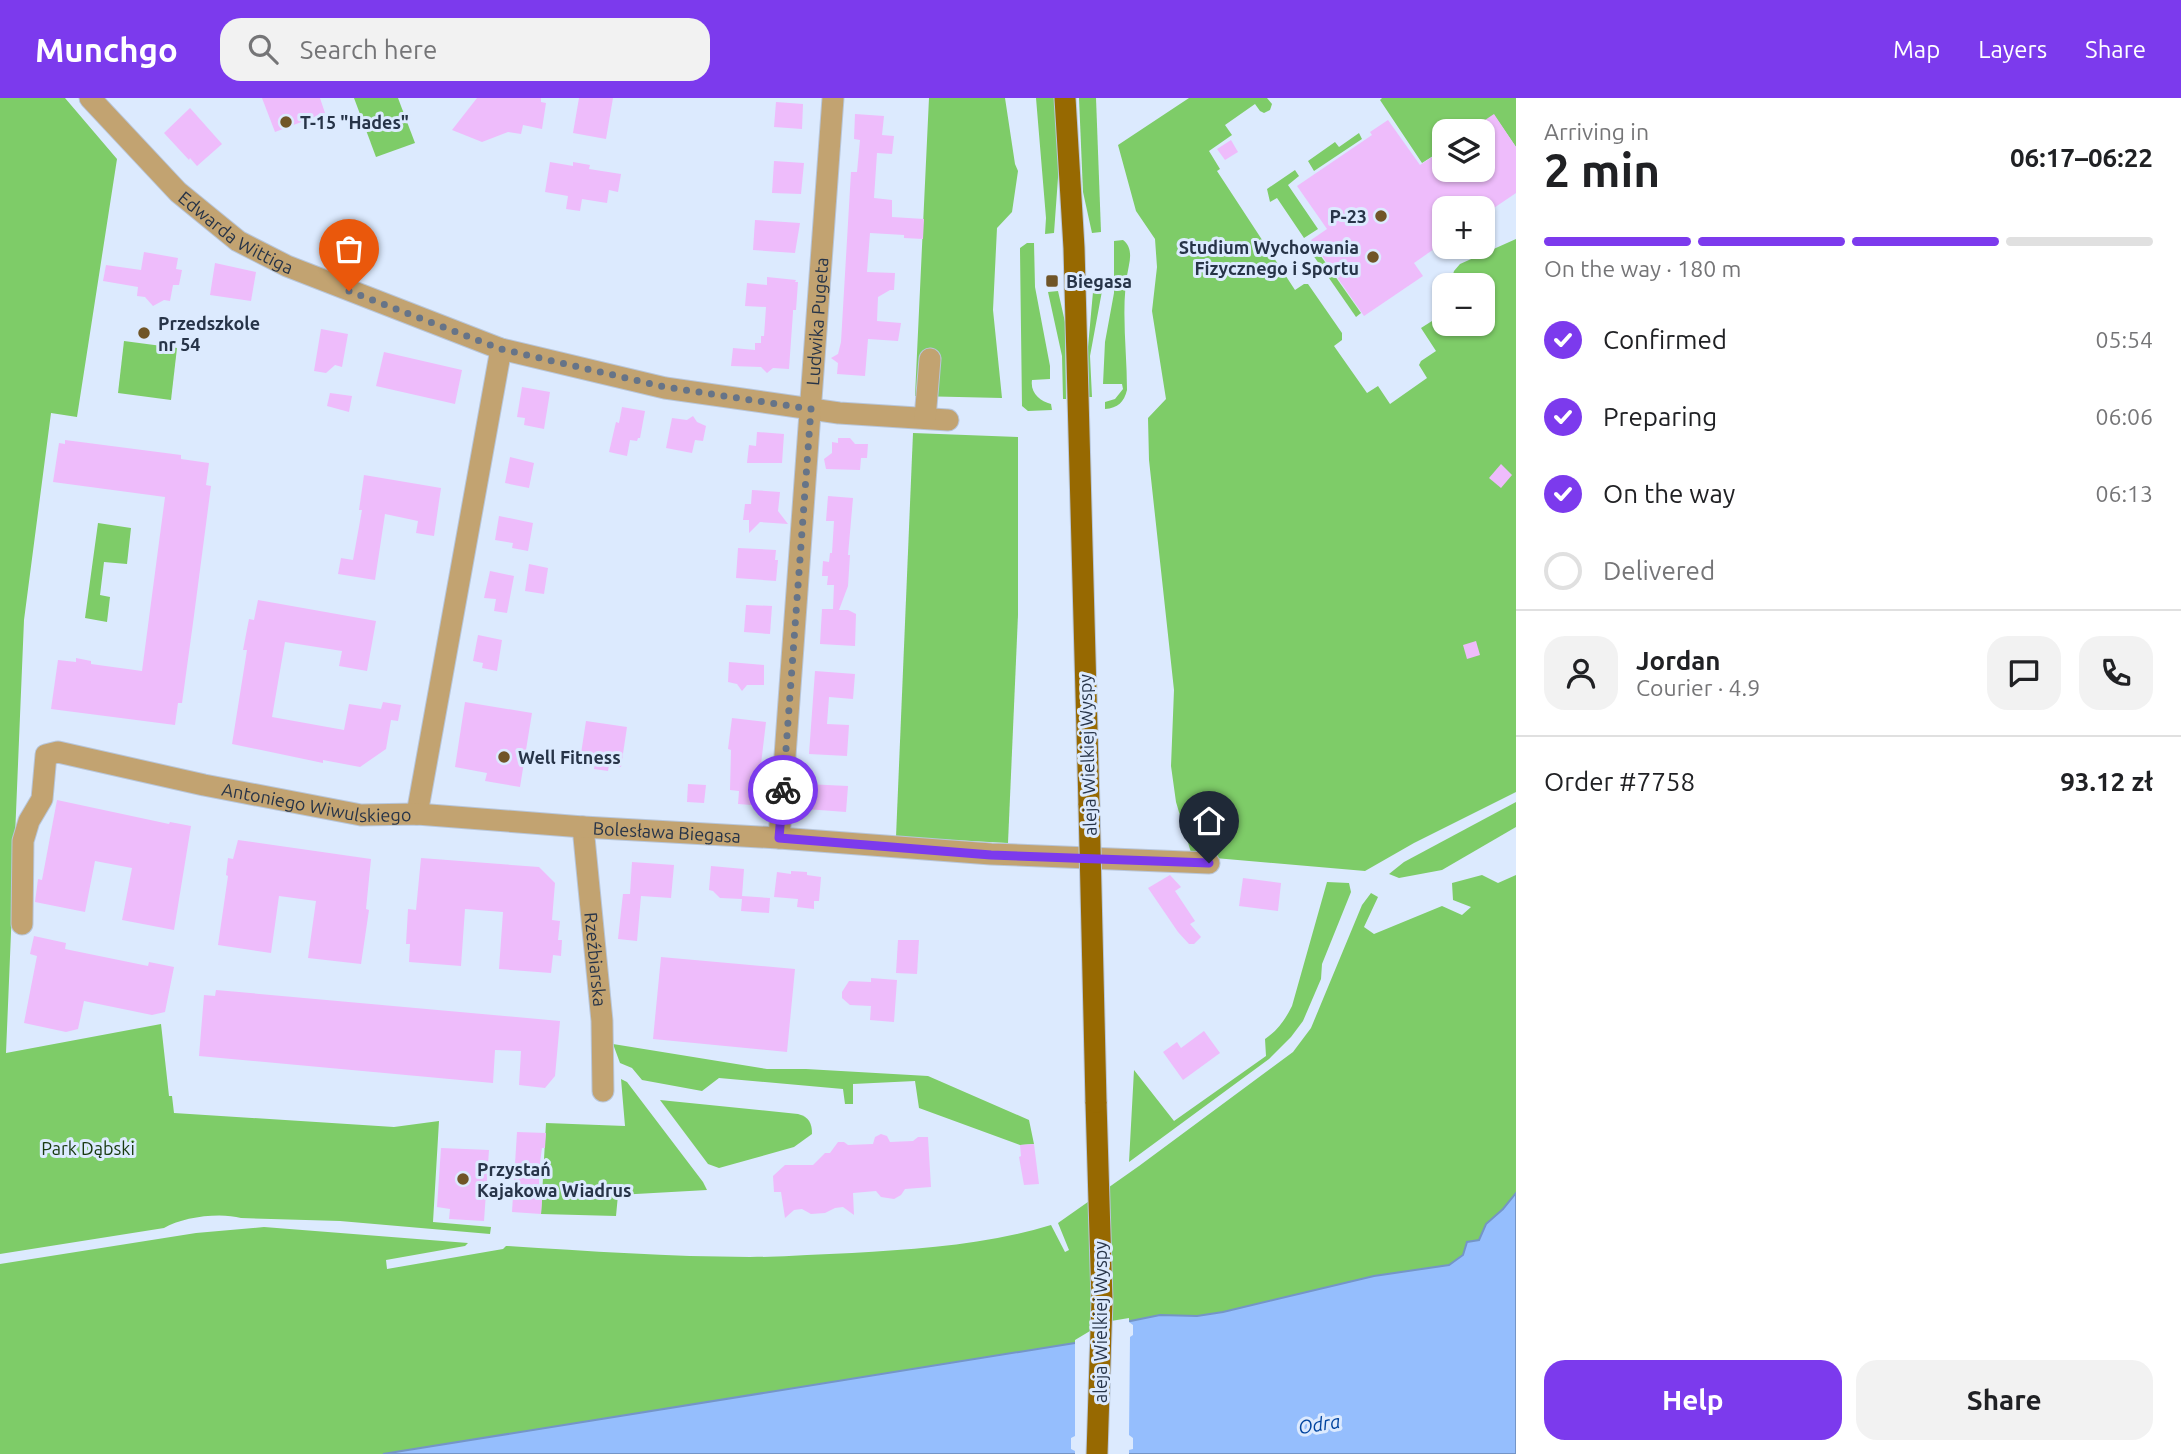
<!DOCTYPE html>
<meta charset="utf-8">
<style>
:root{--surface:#fff;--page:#f2f2f2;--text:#202124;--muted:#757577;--line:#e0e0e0;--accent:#7c3aed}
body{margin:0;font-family:Ubuntu,sans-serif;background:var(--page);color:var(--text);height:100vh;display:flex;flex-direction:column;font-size:26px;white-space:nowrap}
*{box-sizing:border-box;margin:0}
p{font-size:23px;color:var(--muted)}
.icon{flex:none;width:38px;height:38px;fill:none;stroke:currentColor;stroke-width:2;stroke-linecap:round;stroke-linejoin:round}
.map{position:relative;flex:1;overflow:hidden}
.panel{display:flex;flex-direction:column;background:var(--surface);width:665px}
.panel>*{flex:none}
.fabs{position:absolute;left:1432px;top:21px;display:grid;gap:14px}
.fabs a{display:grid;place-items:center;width:63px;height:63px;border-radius:14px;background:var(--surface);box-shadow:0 2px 5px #0004;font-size:35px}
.pin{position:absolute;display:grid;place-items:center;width:60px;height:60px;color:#fff;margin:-72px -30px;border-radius:50% 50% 50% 0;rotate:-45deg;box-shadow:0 0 7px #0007}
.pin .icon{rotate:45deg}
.courier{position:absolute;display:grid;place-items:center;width:70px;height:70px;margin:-35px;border:5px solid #7c3aed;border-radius:50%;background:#fff;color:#222;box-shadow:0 2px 9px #0007}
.summary em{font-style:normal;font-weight:700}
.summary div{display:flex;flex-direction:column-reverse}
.summary{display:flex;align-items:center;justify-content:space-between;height:119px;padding:0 28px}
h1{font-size:46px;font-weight:700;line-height:52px}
.bar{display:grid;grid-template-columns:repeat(4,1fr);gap:10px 7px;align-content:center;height:84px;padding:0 28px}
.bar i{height:9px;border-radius:5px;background:var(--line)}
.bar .active{background:var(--accent)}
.bar p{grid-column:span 4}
.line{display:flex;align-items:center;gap:18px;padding:0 28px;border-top:2px solid var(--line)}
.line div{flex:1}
.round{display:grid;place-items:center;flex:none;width:74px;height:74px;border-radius:21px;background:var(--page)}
ol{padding:0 28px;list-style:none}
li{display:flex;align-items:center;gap:21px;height:77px}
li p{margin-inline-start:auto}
li .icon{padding:7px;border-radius:50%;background:var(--accent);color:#fff;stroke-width:4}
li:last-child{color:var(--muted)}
li i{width:38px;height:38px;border:4px solid var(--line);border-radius:50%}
.action{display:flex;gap:14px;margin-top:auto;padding:14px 28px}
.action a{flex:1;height:80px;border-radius:21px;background:var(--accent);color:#fff;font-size:28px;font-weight:700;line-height:80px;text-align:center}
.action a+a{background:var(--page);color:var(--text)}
header{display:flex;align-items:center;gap:42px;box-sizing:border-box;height:98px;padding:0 35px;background:var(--accent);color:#fff}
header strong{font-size:33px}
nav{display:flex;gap:38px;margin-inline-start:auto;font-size:24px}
.search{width:490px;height:63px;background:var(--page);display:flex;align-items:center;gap:18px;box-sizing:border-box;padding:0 24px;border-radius:21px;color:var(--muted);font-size:26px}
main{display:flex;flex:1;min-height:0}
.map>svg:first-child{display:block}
.green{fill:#7ecc68}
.water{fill:#95befd;stroke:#7495c7;stroke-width:2}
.pier{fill:#dceafe}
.building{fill:#eebcfb}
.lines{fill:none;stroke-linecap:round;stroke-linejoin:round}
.minor-casing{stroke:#b8c6da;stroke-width:23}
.major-casing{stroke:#b8c6da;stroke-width:23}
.minor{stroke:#c2a371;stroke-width:21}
.major{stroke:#976901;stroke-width:21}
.major-bridge-casing{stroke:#b8c6da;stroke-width:23;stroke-linecap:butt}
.major-bridge{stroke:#976901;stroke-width:21}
.done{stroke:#667488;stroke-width:7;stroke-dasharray:0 12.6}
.route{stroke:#7c3aed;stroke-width:9}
.poi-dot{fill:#705527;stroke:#dceafe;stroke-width:2.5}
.labels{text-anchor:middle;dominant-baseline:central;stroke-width:6;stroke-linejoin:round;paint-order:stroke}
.poi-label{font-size:18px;font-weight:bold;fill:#273448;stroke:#dceafe;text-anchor:start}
.street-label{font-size:18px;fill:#273448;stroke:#dceafe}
.park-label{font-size:18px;fill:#18390e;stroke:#dceafe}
.water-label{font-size:19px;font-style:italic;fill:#01449f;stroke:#dceafe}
</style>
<header>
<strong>Munchgo</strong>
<div class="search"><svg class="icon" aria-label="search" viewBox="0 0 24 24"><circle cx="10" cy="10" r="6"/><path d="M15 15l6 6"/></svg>Search here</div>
<nav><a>Map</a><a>Layers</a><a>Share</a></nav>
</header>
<main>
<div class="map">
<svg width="1516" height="1356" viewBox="0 0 1516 1356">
<rect width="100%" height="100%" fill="#dceafe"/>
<g class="green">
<path d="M0,0H65L117,61L77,319L51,315L24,522L6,955L161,926L169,998H172L174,1015L394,1029L439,1023L433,1124L491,1129L490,1136L340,1123L241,1120C220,1114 182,1119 164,1130L0,1156Z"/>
<polygon points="354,0 398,0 415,45 376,59"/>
<polygon points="929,0 1005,0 1015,66 1018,73 1012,114 997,130 993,212 1002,300 915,298"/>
<polygon points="1036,0 1055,0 1059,66 1054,135 1045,136 1046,120"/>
<polygon points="1079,0 1096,0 1101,134 1092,135 1083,94"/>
<polygon points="1189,0 1267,0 1272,6 1270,12 1264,15 1260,13 1255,6 1225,27 1232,37 1209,53 1220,71 1217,73 1295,192 1304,186 1308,186 1342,235 1342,242 1334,248 1367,295 1378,288 1390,306 1427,280 1419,267 1421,263 1436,253 1421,230 1443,216 1436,204 1444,198 1444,226 1482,226 1482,187 1450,187 1454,173 1460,166 1516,141 1516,694 1414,745 1365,773 1192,758 1176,704 1171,668 1174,592 1149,362 1148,320 1166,301 1152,213 1157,169 1155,141 1136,113 1118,47"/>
<polygon points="1382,0 1516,0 1516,49 1494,17 1469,33 1444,33 1444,51 1422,65 1380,2"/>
<polygon points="1359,35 1362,41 1314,73 1308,63 1335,44 1339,49"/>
<polygon points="1295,72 1299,78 1288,87 1318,131 1304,140 1277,100 1270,104 1267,91"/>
<path d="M1123,142C1131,148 1131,157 1129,167C1120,207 1127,251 1127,292C1124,304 1118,310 1105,311V304L1115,301L1123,291L1122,286H1103L1105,244L1114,195V143Z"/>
<polygon points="1311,144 1361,215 1356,219 1306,147"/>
<path d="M1027,145H1034L1035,189L1050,268V281L1032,282C1030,295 1040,303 1051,306L1052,312L1028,313L1022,308L1020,153V150Z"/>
<polygon points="1058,193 1065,224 1066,301 1063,301 1062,258 1048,194"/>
<polygon points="1102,193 1090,258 1092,299 1088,299 1087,260 1093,194"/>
<polygon points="124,243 177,250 171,302 118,295"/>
<polygon points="913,335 1018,339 1018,517 1008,745 896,739"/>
<polygon points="98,425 131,430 127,466 104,464 100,497 110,499 107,524 85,520"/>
<polygon points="1516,704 1516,729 1442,772 1399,780 1389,776 1404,764"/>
<path d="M1482,777L1498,785L1516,777V1095L1503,1111L1486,1126L1479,1142L1464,1157L1449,1167L1374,1178L1223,1214L1197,1218L1160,1217L1107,1228L1081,1244L383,1356H0V1166L196,1135L264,1129L468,1145L465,1148L386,1162L387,1171L503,1151L506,1148C587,1153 669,1159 750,1159C784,1159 818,1156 852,1155C919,1151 986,1147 1051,1127L1065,1154L1069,1152L1058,1125L1139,1068L1293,954L1311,930L1362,807L1371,795L1378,799L1364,829L1374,836L1442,808L1462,817L1471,809L1453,802L1452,785Z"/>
<path d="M1327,784L1349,785L1351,794L1322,866L1321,881L1303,923L1291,939L1269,961L1129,1064L1134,972L1174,1023L1266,958L1265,941C1278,932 1285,922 1292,908Z"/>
<polygon points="613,946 767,971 806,971 928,978 1029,1022 1034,1046 1020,1047 919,1010 915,983 853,986 853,1006 845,1006 843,991 719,980 702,993 642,982 632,970 620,965"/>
<polygon points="621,981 627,984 703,1084 707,1092 618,1097 616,1118 541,1116 546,1025 625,1028"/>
<path d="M660,1002L798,1016C809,1019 812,1025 812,1036L794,1049L719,1070L708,1066Z"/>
</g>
<polygon class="water" points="1516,1095 1516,1356 383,1356 1081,1244 1106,1228 1160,1217 1197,1218 1223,1214 1374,1178 1449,1167 1463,1157 1467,1144 1479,1142 1486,1126 1503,1111"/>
<polygon class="pier" points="1129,1220 1129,1224 1133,1227 1133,1237 1130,1239 1129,1337 1133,1340 1133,1351 1129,1352 1129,1356 1075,1356 1075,1353 1071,1351 1071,1340 1075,1338 1075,1242 1105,1224"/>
<g class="building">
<polygon points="262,0 320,0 325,15 275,34"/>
<polygon points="477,0 541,0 541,4 546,5 542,31 523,27 521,36 508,34 482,44 452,32"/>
<polygon points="579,0 613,0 606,41 573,35"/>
<polygon points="776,4 803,6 802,31 774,29"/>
<polygon points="190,10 222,46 197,68 190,60 189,62 164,35"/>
<polygon points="855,16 884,18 882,37 894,38 892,56 877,55 874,100 892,102 892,119 924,121 923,141 904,140 904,137 870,135 867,174 895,175 894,192 890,192 878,199 877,223 901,225 898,243 868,241 865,278 837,276 838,265 831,260 838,256 841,244 851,74 857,74 860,42 854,41"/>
<polygon points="1494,16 1516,49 1516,95 1482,118 1482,110 1444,110 1444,144 1414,165 1423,178 1364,218 1311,142 1327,131 1297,88 1372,37 1370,34 1388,22 1420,67 1444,51 1444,72 1482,72 1482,24"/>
<polygon points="1231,42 1238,54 1225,62 1217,51"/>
<polygon points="774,63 804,65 801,96 772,95"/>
<polygon points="550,64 573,68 573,64 590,67 589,71 621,76 618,94 609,92 607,105 582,101 580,113 566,111 568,98 545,94"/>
<polygon points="755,122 800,125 795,155 753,152"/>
<polygon points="144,154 178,160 176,171 182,172 179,187 173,187 170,203 164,202 153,208 145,199 137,198 138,189 103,183 106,167 141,172"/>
<polygon points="215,165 256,174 251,203 210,197"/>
<polygon points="767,179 796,182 795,184 798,184 796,212 793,212 793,214 789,271 773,270 767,275 761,269 731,268 733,250 755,252 755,245 761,245 761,238 764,238 766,209 745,208 747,185 767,187"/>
<polygon points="321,231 348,236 342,269 335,267 326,275 314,273"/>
<polygon points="384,254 462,272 455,306 376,288"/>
<polygon points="522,289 550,294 544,331 524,327 525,320 517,319"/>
<polygon points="330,295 352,298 349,314 327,308"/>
<polygon points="622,309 645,313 640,340 638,340 637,343 630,342 627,358 609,354 616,324 619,325"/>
<polygon points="693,318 697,324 706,328 703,343 695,342 692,355 666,350 672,320 687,322"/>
<polygon points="757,334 784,336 782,365 747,365 749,347 756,348"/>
<polygon points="838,340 850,340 855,346 868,346 867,360 861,360 860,372 826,371 824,361 832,355 832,344 838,345"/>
<polygon points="65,342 181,357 181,361 209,365 206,387 211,388 193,525 182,605 178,605 175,627 51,611 58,562 76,564 76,560 91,563 91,566 142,573 165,399 53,384 59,345 65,346"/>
<polygon points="510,359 534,365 529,390 505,385"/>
<polygon points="1501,366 1512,377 1501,390 1489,380"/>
<polygon points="364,377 441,390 434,438 416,435 418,423 385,416 375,482 338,476 341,460 353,462 362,412 359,412"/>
<polygon points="752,392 780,394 778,413 788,426 760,424 749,435 749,422 743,422 745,406 751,406"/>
<polygon points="828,398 853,400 848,457 850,457 848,488 839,512 848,512 856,516 855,548 820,546 822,511 833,511 834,487 827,487 828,478 822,478 823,463 829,464 830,455 832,455 834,423 826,423"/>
<polygon points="499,418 533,425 528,453 512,450 513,445 495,442"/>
<polygon points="738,450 776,452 775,462 778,462 776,483 736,480"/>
<polygon points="529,466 548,470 544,496 525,493"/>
<polygon points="490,473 514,478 507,515 494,513 496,501 484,500"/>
<polygon points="258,502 376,523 367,573 339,568 342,553 285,544 272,619 344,632 349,606 381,611 383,604 401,607 398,623 391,622 386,651 360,669 323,662 323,665 232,646 247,552 243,552 249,521 254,522"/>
<polygon points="746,507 772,508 770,536 744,534"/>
<polygon points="478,537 502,542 497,573 482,570 483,565 473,563"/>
<polygon points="1476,543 1480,557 1467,561 1463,547"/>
<polygon points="729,564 764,567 764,587 747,587 742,593 737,586 728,584"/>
<polygon points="815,573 855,576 853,601 829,599 827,626 849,627 847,658 809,656"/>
<polygon points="465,604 532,615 520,689 485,683 487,675 455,669"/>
<polygon points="732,620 766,624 759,683 763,683 762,694 767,695 765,708 738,706 739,693 730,692 731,652 728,651"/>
<polygon points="586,623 627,629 621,669 609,667 608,673 594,671 595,665 580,662"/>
<polygon points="688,686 706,687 704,705 687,704"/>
<polygon points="806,686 848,688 846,714 806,711"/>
<polygon points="57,702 169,726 170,724 191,728 174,832 122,822 132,770 95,763 85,814 35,804 38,781 42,782"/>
<polygon points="238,742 371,761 366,811 369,812 361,866 308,860 316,803 279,798 271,855 218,847 228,778 226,777 228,760 233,761"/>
<polygon points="421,760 539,769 555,785 552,822 560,823 558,842 562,842 561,858 553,857 551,875 499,871 503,814 465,811 461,868 409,864 410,846 406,846 408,811 416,812"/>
<polygon points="632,764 674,767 671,800 641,798 637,843 618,841 623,796 630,796"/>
<polygon points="711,768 744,771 742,798 770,800 769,815 741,813 742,801 720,800 713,793 709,792"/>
<polygon points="791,773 807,774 807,777 821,779 819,803 814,803 814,811 797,809 798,801 774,799 777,774 791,776"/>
<polygon points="1170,777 1181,789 1175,793 1195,823 1190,826 1201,839 1194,846 1189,846 1178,834 1148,790"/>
<polygon points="1243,780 1281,785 1278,813 1239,808"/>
<polygon points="34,838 66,845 65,851 148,868 149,864 174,869 165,914 152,917 84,903 78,931 66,934 24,925 37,858 30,856"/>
<polygon points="898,842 919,842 917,876 896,875"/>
<polygon points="661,859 795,871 787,954 653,941"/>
<polygon points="871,880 897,882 894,924 870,922 871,908 850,907 842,900 842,894 849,883 871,884"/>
<polygon points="216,892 560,923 555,978 545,990 519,987 521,953 495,952 493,985 199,958 204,897 215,898"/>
<polygon points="1204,933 1220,955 1183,982 1163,954 1177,944 1181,950"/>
<polygon points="517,1034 546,1035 545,1050 542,1050 539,1072 539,1087 543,1088 541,1116 512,1114"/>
<polygon points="881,1036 887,1038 890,1044 913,1043 918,1039 928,1039 931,1089 905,1091 901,1097 894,1101 881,1099 876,1093 853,1095 854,1117 843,1109 835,1110 825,1115 811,1116 802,1111 794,1112 785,1120 781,1094 774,1094 773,1078 785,1067 813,1067 825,1055 830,1055 838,1044 844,1044 848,1047 873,1046 875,1039"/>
<polygon points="1034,1046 1039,1086 1024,1087 1019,1059 1021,1058 1020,1047"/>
<polygon points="441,1050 489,1052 484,1123 449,1121 450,1111 437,1109"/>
</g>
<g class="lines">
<g class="minor-casing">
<g id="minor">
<path id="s1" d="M90,0L178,94L238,143L287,168L501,251L665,290L839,315L948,322"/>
<polyline points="925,320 930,261"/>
<polyline points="417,716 501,251"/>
<path id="s2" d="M583,729L602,923L603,993"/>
<path id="s3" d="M779,740L833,0"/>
<path id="s4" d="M22,826L23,743L29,723L42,701L46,657L58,654L204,687L361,717L417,716L583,729L779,740L991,756L1209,765"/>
</g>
</g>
<g class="major-casing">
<g id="major">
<polyline points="1065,0 1074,150 1089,707"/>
<polyline points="1096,1004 1102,1202 1097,1356"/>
</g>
</g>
<use href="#minor" class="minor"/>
<use href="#major" class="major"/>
<g class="major-bridge-casing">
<polyline id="major-bridge" points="1089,707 1096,1004"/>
</g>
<use href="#major-bridge" class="major-bridge"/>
</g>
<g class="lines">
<polyline class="done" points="349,193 501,251 665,289 811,311 783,692"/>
<polyline class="route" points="783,692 779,740 991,757 1209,765"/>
</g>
<g class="poi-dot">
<circle cx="286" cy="24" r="7"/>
<circle cx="1381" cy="118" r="7"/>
<circle cx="1373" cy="159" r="7"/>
<rect x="1045" y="176" width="14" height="14" rx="3.5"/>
<circle cx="144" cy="235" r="7"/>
<circle cx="504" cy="659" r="7"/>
<circle cx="463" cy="1081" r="7"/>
</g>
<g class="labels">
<g class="poi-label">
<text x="300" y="24">T-15 "Hades"</text>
<text x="1367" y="118" text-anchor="end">P-23</text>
<text x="1359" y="149" text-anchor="end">Studium Wychowania<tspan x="1359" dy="21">Fizycznego i Sportu</tspan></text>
<text x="1066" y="183">Biegasa</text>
<text x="158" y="225">Przedszkole<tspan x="158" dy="21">nr 54</tspan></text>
<text x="518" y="659">Well Fitness</text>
<text x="477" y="1071">Przystań<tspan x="477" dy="21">Kajakowa Wiadrus</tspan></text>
</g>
<g class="street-label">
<text stroke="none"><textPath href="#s1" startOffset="200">Edwarda Wittiga</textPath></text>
<text stroke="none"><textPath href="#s3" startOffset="518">Ludwika Pugeta</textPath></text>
<text transform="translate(1087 657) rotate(-92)">aleja Wielkiej Wyspy</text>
<text stroke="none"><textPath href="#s4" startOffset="450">Antoniego Wiwulskiego</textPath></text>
<text stroke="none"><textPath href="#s4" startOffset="802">Bolesława Biegasa</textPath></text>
<text stroke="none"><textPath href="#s2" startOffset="133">Rzeźbiarska</textPath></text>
<text transform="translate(1100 1224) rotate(-90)">aleja Wielkiej Wyspy</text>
</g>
<g class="park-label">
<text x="88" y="1050">Park Dąbski</text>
</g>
<g class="water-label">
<text transform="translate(1319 1326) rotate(-9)">Odra</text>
</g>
</g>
</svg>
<div class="fabs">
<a><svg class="icon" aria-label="layers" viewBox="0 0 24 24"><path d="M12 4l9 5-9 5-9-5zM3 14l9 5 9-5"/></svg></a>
<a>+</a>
<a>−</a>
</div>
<div class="pin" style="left:349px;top:193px;background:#ea580c"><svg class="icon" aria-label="bag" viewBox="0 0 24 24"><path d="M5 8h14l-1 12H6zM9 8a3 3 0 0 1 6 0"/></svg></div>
<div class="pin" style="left:1209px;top:765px;background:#1f2937"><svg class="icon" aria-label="home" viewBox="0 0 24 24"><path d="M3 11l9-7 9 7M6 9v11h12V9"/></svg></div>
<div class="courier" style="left:783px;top:692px"><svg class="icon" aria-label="bike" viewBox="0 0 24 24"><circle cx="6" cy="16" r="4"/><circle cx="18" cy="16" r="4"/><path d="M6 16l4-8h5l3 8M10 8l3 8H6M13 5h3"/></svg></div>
</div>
<section class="panel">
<div class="summary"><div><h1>2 min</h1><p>Arriving in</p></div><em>06:17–06:22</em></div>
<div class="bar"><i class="active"></i><i class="active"></i><i class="active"></i><i></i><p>On the way · 180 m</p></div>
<ol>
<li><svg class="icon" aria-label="check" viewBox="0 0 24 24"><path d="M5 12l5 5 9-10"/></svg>Confirmed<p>05:54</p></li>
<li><svg class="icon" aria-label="check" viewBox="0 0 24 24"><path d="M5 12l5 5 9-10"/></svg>Preparing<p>06:06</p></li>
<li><svg class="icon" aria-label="check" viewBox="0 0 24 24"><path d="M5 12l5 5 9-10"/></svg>On the way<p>06:13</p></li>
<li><i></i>Delivered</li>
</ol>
<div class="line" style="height:126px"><a class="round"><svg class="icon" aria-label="person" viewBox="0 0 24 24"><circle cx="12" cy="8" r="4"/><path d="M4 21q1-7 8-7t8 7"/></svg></a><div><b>Jordan</b><p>Courier · 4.9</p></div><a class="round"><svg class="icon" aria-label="chat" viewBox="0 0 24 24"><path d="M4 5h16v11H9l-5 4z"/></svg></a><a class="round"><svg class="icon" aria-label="phone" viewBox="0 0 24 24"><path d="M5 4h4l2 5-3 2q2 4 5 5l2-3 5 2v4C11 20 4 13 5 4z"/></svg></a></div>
<div class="line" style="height:91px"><div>Order #7758</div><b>93.12 zł</b></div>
<div class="action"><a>Help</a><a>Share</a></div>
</section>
</main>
